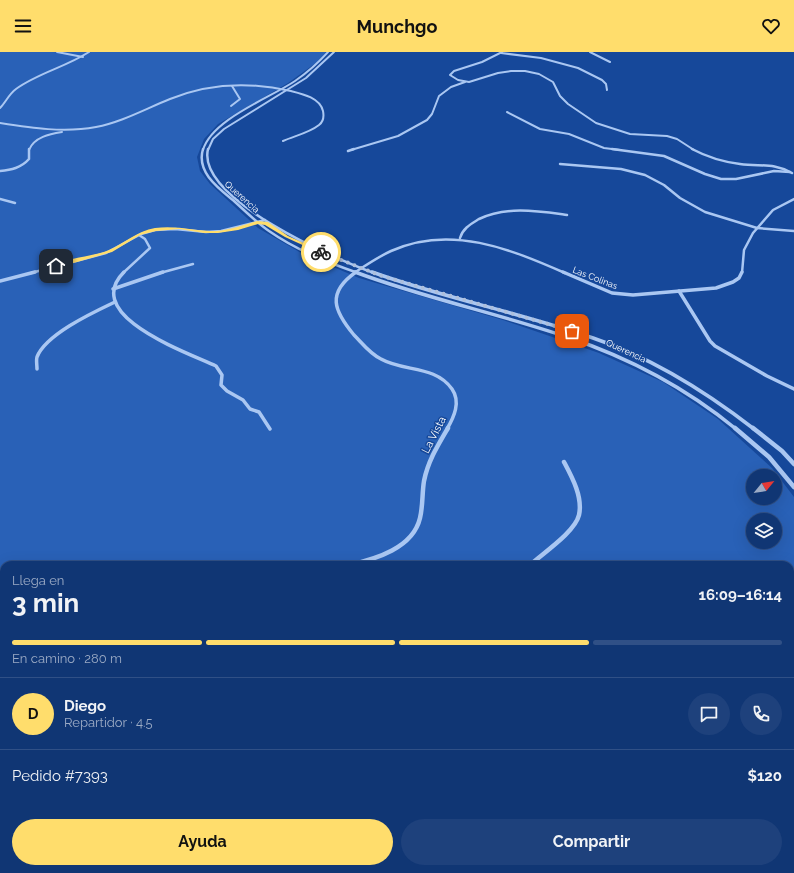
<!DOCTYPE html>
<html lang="es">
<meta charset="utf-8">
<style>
:root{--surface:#103674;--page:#1e417c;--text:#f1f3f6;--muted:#9cabc5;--line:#305086;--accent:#ffdd6c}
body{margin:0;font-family:Raleway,sans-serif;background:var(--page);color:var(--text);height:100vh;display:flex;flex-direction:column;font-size:15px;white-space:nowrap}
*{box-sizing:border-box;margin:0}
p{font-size:13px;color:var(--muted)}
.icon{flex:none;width:22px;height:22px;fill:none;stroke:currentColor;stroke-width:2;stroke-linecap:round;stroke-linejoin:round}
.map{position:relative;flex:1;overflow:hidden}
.panel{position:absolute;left:0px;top:509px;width:794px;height:312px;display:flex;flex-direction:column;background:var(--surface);border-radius:12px 12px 0 0;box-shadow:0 4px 16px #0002,0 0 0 1px var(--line)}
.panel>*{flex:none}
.needle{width:26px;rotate:60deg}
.tools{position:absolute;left:746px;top:417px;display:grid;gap:8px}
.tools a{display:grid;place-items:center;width:36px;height:36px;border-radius:50%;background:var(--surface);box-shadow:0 4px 16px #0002,0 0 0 1px var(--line);font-size:20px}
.pin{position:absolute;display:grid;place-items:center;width:34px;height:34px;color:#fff;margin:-17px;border-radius:8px;box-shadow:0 2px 6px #0006}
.courier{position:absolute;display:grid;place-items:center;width:40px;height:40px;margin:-20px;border:3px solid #ffdd6c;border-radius:50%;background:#fff;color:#222;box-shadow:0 1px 5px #0007}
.summary em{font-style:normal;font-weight:700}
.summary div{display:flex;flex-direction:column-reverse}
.summary{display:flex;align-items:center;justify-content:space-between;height:68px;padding:0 12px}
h1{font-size:26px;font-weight:700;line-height:30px}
.bar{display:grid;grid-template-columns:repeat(4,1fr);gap:6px 4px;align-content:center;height:48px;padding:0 12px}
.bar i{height:5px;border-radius:3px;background:var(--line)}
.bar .current{background:var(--accent)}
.bar p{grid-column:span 4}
.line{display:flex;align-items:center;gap:10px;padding:0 12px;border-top:1px solid var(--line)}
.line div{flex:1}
.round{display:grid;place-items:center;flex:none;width:42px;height:42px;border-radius:21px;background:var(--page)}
.primary-button{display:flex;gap:8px;margin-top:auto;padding:8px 12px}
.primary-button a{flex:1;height:46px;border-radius:24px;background:var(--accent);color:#111;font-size:16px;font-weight:700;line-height:46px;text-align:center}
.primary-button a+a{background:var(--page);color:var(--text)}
header{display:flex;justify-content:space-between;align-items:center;height:52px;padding:0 12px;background:var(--accent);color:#111;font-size:18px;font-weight:700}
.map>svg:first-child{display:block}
.green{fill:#2961b7;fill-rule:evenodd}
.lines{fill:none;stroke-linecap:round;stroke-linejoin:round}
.minor-far4{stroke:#aac7f2;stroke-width:2}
.minor-far3{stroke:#aac7f2;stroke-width:2.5}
.minor-far2{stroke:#aac7f2;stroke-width:3.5}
.minor-far1{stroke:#aac7f2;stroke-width:4.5}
.minor{stroke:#aac7f2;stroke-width:5.5}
.trunk{fill:#fafcff;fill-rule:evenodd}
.route{fill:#ffdd6c}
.done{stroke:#adbfdc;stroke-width:4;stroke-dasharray:0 7.2}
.labels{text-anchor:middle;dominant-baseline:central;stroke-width:3;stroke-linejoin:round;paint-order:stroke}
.far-street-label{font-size:9px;fill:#fff;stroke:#16489a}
.street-label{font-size:11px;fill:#fff;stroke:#16489a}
</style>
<header><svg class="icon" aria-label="menu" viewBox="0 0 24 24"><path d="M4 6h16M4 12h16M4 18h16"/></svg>Munchgo<svg class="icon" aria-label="heart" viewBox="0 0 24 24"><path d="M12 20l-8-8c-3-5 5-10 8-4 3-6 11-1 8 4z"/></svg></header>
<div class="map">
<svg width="794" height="821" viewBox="0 0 794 821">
<rect width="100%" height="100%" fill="#16489a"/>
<path class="green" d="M0,0H326L320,8L288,31L218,72L204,87L197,105L200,119L210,132L258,176L303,202L359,226L503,268L599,301L663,330L718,367L772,416L794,445V743H790V513H4V817H285L271,821H0ZM753,424H775V446H753ZM753,468H775V490H753Z"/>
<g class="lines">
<g class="minor-far4">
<polyline points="57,0 83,5"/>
<polyline points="502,0 482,10 454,19 450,23 458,28 469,30 498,21 511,19 525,19 539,22 553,30 560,44 568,52 596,71 630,82 667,84 677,87 694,98"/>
<polyline points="590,0 610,10"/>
<polyline points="501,1 541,6 578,16 602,28 606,32 607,38"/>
<polyline points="231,54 240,47 232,34"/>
<path d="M0,56C6,50 9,42 16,37C38,21 66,15 89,0"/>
<polyline points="507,60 540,77 569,82 604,96 620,98"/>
<path d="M0,71C32,76 64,81 96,75C122,70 145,57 170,47C209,31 251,30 291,39C303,42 320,46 323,59C324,64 323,70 319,73C309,81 294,84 283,89"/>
<path d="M29,98C34,85 50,82 62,80"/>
<path d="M203,98C212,67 270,46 295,29C308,20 318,11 328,0"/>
<polyline points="208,98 213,87 224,77 306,26 334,0"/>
<polyline points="351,98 398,84 427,68 432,62 439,44 451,35 465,30"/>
</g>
<g class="minor-far3">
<path d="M203,97C196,120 218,136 234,149C245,159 256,170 269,179C296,198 327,210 358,221"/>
<path d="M208,97C196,147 337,208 374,221"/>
<polyline points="612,97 664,104 705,122 721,127 736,127 774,119 790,120"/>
<path d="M692,97C707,105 724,110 740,112C760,115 773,110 792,121"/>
<polyline points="348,99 354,97"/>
<polyline points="560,112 621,117 645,123 664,133 680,146 705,160 757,176 794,179"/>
<path d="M0,119C11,118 21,116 29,107V97"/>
<polyline points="0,147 15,151"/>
<path d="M460,186C463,176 471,172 479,167C507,154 537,159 567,163"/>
<polyline points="31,221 106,201 141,182 155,178 175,177 206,180 221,179 265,168"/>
<polyline points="123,221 150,196 145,187 139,183"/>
<polyline points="160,221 193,212"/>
<path d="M354,221C366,213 378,205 391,199C450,172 510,197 565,221"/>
<polyline points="742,221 744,198 753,181 773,158 794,147"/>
</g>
<g class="minor-far2">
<path d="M124,220C80,264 189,301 216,314L222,323L221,333L227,339L243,348L250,357L259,360L270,377"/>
<path d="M355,220C424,246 497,261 567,285C627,305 686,336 736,377"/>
<path d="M356,220C326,241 334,259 354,283C362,291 370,302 381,307C404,320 435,313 452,337C461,350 454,365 447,377"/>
<path d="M372,220C444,246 521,261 593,286C653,306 705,339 754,377"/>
<polyline points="563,220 612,241 633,243 716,236 733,230 739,226 742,220"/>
<polyline points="0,229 35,220"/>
<polyline points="113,237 163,220"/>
<polyline points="679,239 710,289 715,294 767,324 794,337"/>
<path d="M37,317C37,313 36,308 37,305C46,282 94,260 115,250"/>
</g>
<g class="minor-far1">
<polyline points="735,376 769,405 794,435"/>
<polyline points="753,376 782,399 794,412"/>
<path d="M349,513C376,507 413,496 420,466C423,454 422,441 424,429C428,409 438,393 448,376"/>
<path d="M530,513C543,501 575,480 579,463C583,445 572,425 564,410"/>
</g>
<polyline class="minor" points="790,752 794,752"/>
<g class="trunk">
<rect x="790" y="758" width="4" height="16"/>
<rect x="790" y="779" width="4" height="25"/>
<polygon points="374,817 405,817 404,821 373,821"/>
<polygon points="517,817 549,817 548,821 516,821"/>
</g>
</g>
<path class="route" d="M257,169L268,170L288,184L324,200L320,201L285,185L265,173L258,172L238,178L218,181H204L179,177L156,179L140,183L112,200L56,216L54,214C68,205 92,205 109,198C125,191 137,179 155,176C176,173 195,179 216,179C230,178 244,173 257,169Z"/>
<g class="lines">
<polyline class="done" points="321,200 379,223 572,279"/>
</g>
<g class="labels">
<g class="far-street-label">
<text transform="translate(242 145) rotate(42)">Querencia</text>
<text transform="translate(595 226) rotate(21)">Las Colinas</text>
<text transform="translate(626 299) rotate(25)">Querencia</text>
</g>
<g class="street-label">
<text transform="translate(434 383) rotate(-63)">La Vista</text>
</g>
</g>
</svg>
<div class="tools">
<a><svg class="needle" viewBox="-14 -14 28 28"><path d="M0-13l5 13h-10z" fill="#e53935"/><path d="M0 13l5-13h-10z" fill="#9cabc5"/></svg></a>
<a><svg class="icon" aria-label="layers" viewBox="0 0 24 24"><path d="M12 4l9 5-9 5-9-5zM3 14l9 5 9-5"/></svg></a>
</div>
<div class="pin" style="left:572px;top:279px;background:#ea580c"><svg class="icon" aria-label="bag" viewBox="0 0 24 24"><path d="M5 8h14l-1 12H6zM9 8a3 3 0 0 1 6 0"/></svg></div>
<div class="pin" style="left:56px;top:214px;background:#1f2937"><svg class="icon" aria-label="home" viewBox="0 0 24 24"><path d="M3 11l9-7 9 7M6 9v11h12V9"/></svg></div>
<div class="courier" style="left:321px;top:200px"><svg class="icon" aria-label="bike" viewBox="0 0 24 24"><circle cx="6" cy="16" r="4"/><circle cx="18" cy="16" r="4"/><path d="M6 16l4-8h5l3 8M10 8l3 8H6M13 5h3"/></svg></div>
<section class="panel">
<div class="summary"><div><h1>3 min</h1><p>Llega en</p></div><em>16:09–16:14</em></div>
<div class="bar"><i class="current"></i><i class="current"></i><i class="current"></i><i></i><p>En camino · 280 m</p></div>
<div class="line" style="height:72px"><b class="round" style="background:var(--accent);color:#111">D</b><div><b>Diego</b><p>Repartidor · 4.5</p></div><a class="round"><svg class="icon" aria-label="chat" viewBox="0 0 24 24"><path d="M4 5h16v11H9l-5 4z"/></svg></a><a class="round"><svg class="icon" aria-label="phone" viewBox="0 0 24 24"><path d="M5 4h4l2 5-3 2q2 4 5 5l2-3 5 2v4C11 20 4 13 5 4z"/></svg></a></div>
<div class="line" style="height:52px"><div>Pedido #7393</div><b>$120</b></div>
<div class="primary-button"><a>Ayuda</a><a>Compartir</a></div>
</section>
</div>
